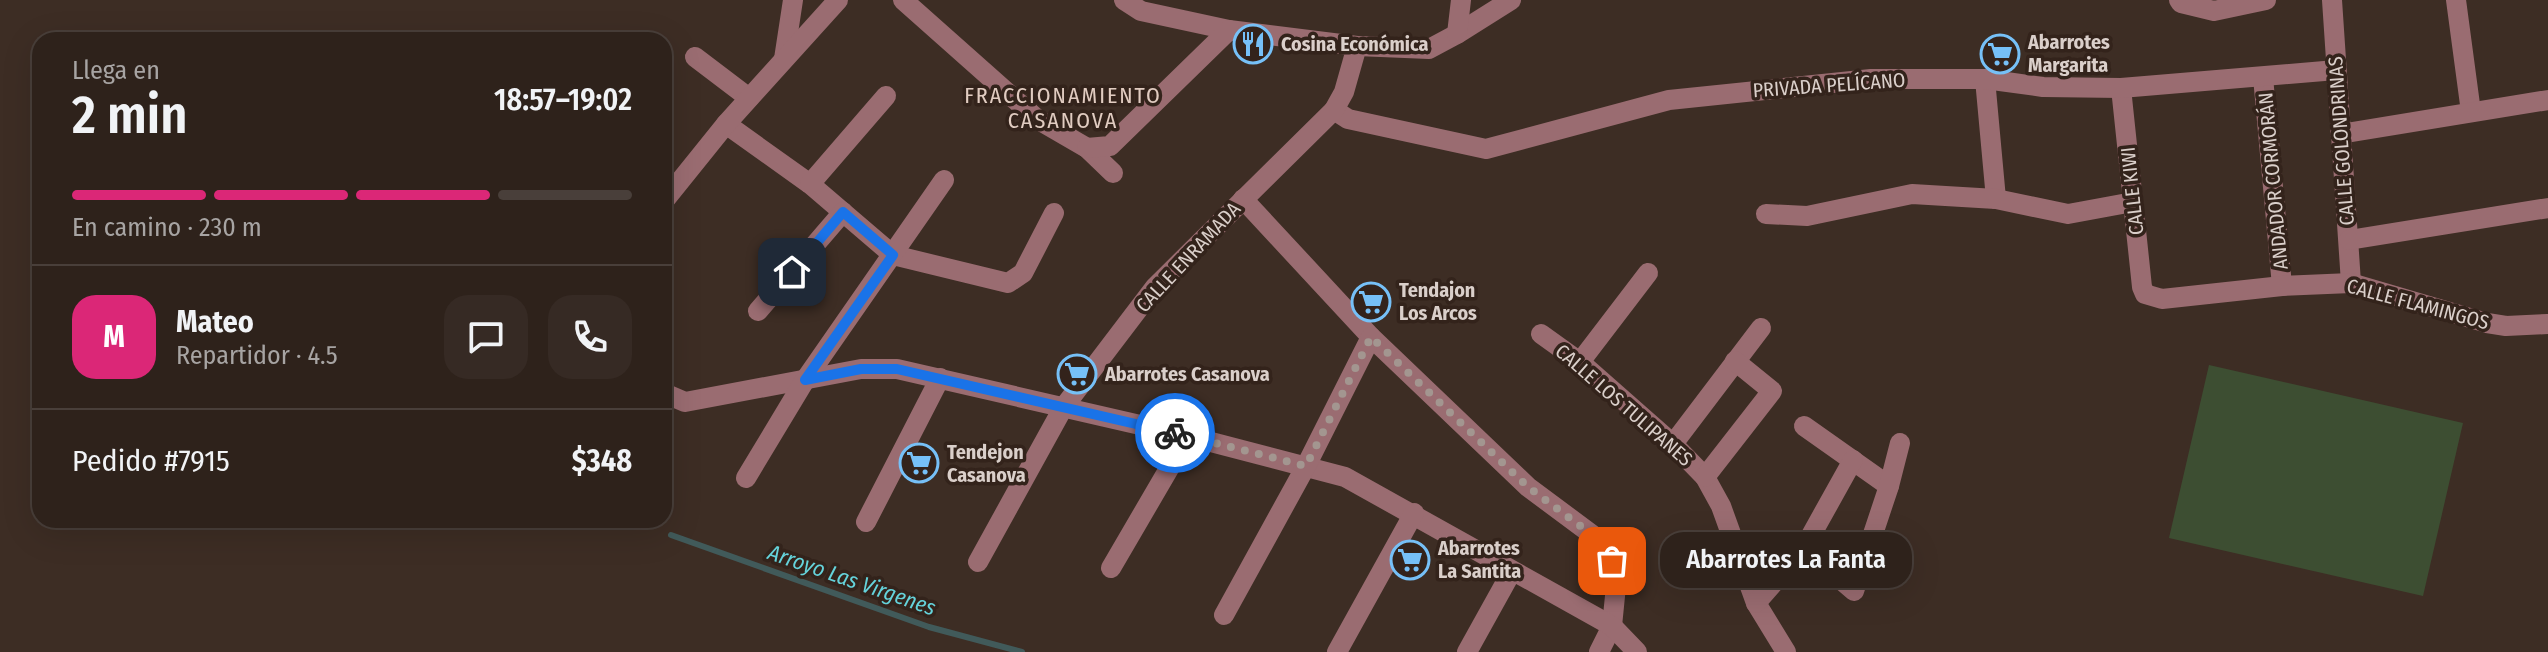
<!DOCTYPE html>
<html lang="es">
<meta charset="utf-8">
<style>
:root{--surface:#2e221b;--page:#362a24;--text:#f1f3f6;--muted:#a7a4a3;--line:#493f3a;--accent:#db2777}
body{margin:0;font-family:"Fira Sans Condensed",sans-serif;background:var(--page);color:var(--text);height:100vh;display:flex;flex-direction:column;font-size:30px;white-space:nowrap}
*{box-sizing:border-box;margin:0}
p{font-size:26px;color:var(--muted)}
.icon{flex:none;width:44px;height:44px;fill:none;stroke:currentColor;stroke-width:2;stroke-linecap:round;stroke-linejoin:round}
.map{position:relative;flex:1;overflow:hidden}
.details{position:absolute;left:32px;top:32px;width:640px;height:496px;display:flex;flex-direction:column;background:var(--surface);border-radius:24px;box-shadow:0 8px 32px #0002,0 0 0 2px var(--line)}
.details>*{flex:none}
.pin{position:absolute;display:grid;place-items:center;width:68px;height:68px;color:#fff;margin:-34px;border-radius:16px;box-shadow:0 4px 12px #0006}
.courier{position:absolute;display:grid;place-items:center;width:80px;height:80px;margin:-40px;border:6px solid #1a73e8;border-radius:50%;background:#fff;color:#222;box-shadow:0 2px 10px #0007}
.bubble{position:absolute;height:56px;border-radius:24px;background:var(--surface);box-shadow:0 8px 32px #0002,0 0 0 2px var(--line);font-size:26px;font-weight:600;line-height:56px;text-align:center}
.summary em{font-style:normal;font-weight:600}
.summary div{display:flex;flex-direction:column-reverse}
.summary{display:flex;align-items:center;justify-content:space-between;height:136px;padding:0 40px}
h1{font-size:52px;font-weight:600;line-height:60px}
.bar{display:grid;grid-template-columns:repeat(4,1fr);gap:12px 8px;align-content:center;height:96px;padding:0 40px}
.bar i{height:10px;border-radius:6px;background:var(--line)}
.bar .active{background:var(--accent)}
.bar p{grid-column:span 4}
.line{display:flex;align-items:center;gap:20px;padding:0 40px;border-top:2px solid var(--line)}
.line div{flex:1}
.round{display:grid;place-items:center;flex:none;width:84px;height:84px;border-radius:24px;background:var(--page)}
.map>svg:first-child{display:block}
.green{fill:#3d4e32}
.lines{fill:none;stroke-linecap:round;stroke-linejoin:round}
.stream{stroke:#415a5a;stroke-width:6}
.minor{stroke:#9a6c71;stroke-width:20}
.done{stroke:#a39690;stroke-width:8;stroke-dasharray:0 14.4}
.route{stroke:#1a73e8;stroke-width:10}
.labels{text-anchor:middle;dominant-baseline:central;stroke-width:7;stroke-linejoin:round;paint-order:stroke}
.poi-label{font-size:20px;font-weight:bold;fill:#dacfca;stroke:#33231b;text-anchor:start}
.street-label{font-size:20px;fill:#dacfca;stroke:#33231b}
.neighbourhood-label{font-size:22px;letter-spacing:2px;fill:#e1ccc1;stroke:#33231b}
.water-label{font-size:22px;font-style:italic;fill:#65d3db;stroke:#33231b}
</style>
<div class="map">
<svg width="2548" height="652" viewBox="0 0 2548 652">
<rect width="100%" height="100%" fill="#3d2d24"/>
<polygon class="green" points="2209,365 2463,423 2423,596 2169,538"/>
<g class="lines">
<polyline class="stream" points="671,535 929,627 1022,652"/>
<g class="minor">
<polyline points="903,0 1037,119 1087,148 1113,173"/>
<polyline points="1124,0 1141,11 1229,30 1357,46 1429,49 1457,34 1511,0"/>
<polyline points="2179,0 2181,3 2214,11 2266,0"/>
<polyline points="2332,0 2351,283"/>
<polyline points="2456,0 2471,112"/>
<polyline points="1457,34 1461,0"/>
<polyline points="695,57 749,98"/>
<polyline points="784,59 793,0"/>
<polyline points="2263,77 2282,286"/>
<polyline points="1985,79 1996,199"/>
<polyline points="2121,88 2142,287 2145,294 2162,299 2282,286 2351,283 2487,323 2506,326 2548,324"/>
<polyline points="1334,110 1348,119 1486,149 1669,100 1871,79 1985,79 2043,87 2121,88 2336,70"/>
<polyline points="726,124 810,184 893,255 1008,283 1023,273 1054,213"/>
<polyline points="2340,134 2548,100"/>
<polyline points="1087,148 1110,146 1229,30"/>
<polyline points="810,184 886,96"/>
<polyline points="1243,199 1371,337 1528,487 1606,545 1617,576 1612,626 1599,652"/>
<polyline points="664,201 726,124 838,0"/>
<polyline points="1766,214 1807,216 1912,194 1996,199 2068,214 2133,202"/>
<polyline points="2349,240 2548,208"/>
<polyline points="758,311 843,212"/>
<polyline points="1541,334 1580,362 1673,444 1705,477 1721,506 1756,603 1786,652"/>
<polyline points="1580,362 1648,273"/>
<polyline points="664,393 685,402 861,369 897,369 1188,436 1345,477 1612,626 1637,652"/>
<polyline points="1804,426 1889,486"/>
<polyline points="1673,444 1761,328"/>
<polyline points="1705,477 1772,391 1735,361"/>
<polyline points="746,478 805,380 944,180"/>
<polyline points="866,522 940,378"/>
<polyline points="1804,548 1854,591 1889,486 1900,443"/>
<polyline points="978,562 1063,408 1155,287 1334,110 1344,92 1357,46"/>
<polyline points="1111,568 1188,436"/>
<polyline points="1756,603 1804,548 1853,460"/>
<polyline points="1224,615 1306,466 1371,337"/>
<polyline points="1337,652 1414,513"/>
<polyline points="1467,652 1512,571"/>
</g>
</g>
<g class="lines">
<polyline class="done" points="1175,433 1306,466 1371,337 1528,487 1606,545 1612,561"/>
<polyline class="route" points="792,272 843,212 893,255 805,380 861,369 897,369 1175,433"/>
</g>
<defs>
<g id="restaurant-ring" transform="scale(2)"><circle r="9.5" fill="#33231b" stroke="#76c0f7" stroke-width="1.5"/><path d="M-5-6h1v4h1v-4h1v4h1v-4h1v5L-1.5 .5V6h-2V.5L-5-1ZM5-6V6H3V1.5H1.5Q1.5-4 5-6Z" fill="#76c0f7"/></g>
<g id="supermarket-ring" transform="scale(2)"><circle r="9.5" fill="#33231b" stroke="#76c0f7" stroke-width="1.5"/><path d="M-6-5.5h2.5l.6 2H6L4.5 2H-2.5L-4.4-4H-6ZM-1.5 3.2a1.3 1.3 0 1 0 .1 0ZM3 3.2a1.3 1.3 0 1 0 .1 0Z" fill="#76c0f7"/></g>
</defs>
<g fill-rule="evenodd">
<use href="#restaurant-ring" x="1253" y="44"/>
<use href="#supermarket-ring" x="2000" y="54"/>
<use href="#supermarket-ring" x="1371" y="302"/>
<use href="#supermarket-ring" x="1077" y="374"/>
<use href="#supermarket-ring" x="919" y="463"/>
<use href="#supermarket-ring" x="1410" y="560"/>
</g>
<g class="labels">
<g class="poi-label">
<text x="2028" y="42">Abarrotes<tspan x="2028" dy="23">Margarita</tspan></text>
<text x="1281" y="44">Cosina Económica</text>
<text x="1399" y="290">Tendajon<tspan x="1399" dy="23">Los Arcos</tspan></text>
<text x="1105" y="374">Abarrotes Casanova</text>
<text x="947" y="452">Tendejon<tspan x="947" dy="23">Casanova</tspan></text>
<text x="1438" y="548">Abarrotes<tspan x="1438" dy="23">La Santita</tspan></text>
</g>
<g class="street-label">
<text transform="translate(1829 85) rotate(-4)">PRIVADA PELÍCANO</text>
<text transform="translate(2341 141) rotate(-94)">CALLE GOLONDRINAS</text>
<text transform="translate(2273 181) rotate(-95)">ANDADOR CORMORÁN</text>
<text transform="translate(2132 191) rotate(-96)">CALLE KIWI</text>
<text transform="translate(1188 257) rotate(-47)">CALLE ENRAMADA</text>
<text transform="translate(2418 304) rotate(15)">CALLE FLAMINGOS</text>
<text transform="translate(1624 405) rotate(41)">CALLE LOS TULIPANES</text>
</g>
<g class="neighbourhood-label">
<text x="1063" y="95">FRACCIONAMIENTO<tspan x="1063" dy="25">CASANOVA</tspan></text>
</g>
<g class="water-label">
<text transform="translate(852 580) rotate(19)">Arroyo Las Virgenes</text>
</g>
</g>
</svg>
<div class="pin" style="left:1612px;top:561px;background:#ea580c"><svg class="icon" aria-label="bag" viewBox="0 0 24 24"><path d="M5 8h14l-1 12H6zM9 8a3 3 0 0 1 6 0"/></svg></div>
<div class="pin" style="left:792px;top:272px;background:#1f2937"><svg class="icon" aria-label="home" viewBox="0 0 24 24"><path d="M3 11l9-7 9 7M6 9v11h12V9"/></svg></div>
<div class="courier" style="left:1175px;top:433px"><svg class="icon" aria-label="bike" viewBox="0 0 24 24"><circle cx="6" cy="16" r="4"/><circle cx="18" cy="16" r="4"/><path d="M6 16l4-8h5l3 8M10 8l3 8H6M13 5h3"/></svg></div>
<div class="bubble" style="left:1660px;top:532px;width:252px">Abarrotes La Fanta</div>
<section class="details">
<div class="summary"><div><h1>2 min</h1><p>Llega en</p></div><em>18:57–19:02</em></div>
<div class="bar"><i class="active"></i><i class="active"></i><i class="active"></i><i></i><p>En camino · 230 m</p></div>
<div class="line" style="height:144px"><b class="round" style="background:var(--accent);color:#fff">M</b><div><b>Mateo</b><p>Repartidor · 4.5</p></div><a class="round"><svg class="icon" aria-label="chat" viewBox="0 0 24 24"><path d="M4 5h16v11H9l-5 4z"/></svg></a><a class="round"><svg class="icon" aria-label="phone" viewBox="0 0 24 24"><path d="M5 4h4l2 5-3 2q2 4 5 5l2-3 5 2v4C11 20 4 13 5 4z"/></svg></a></div>
<div class="line" style="height:104px"><div>Pedido #7915</div><b>$348</b></div>
</section>
</div>
